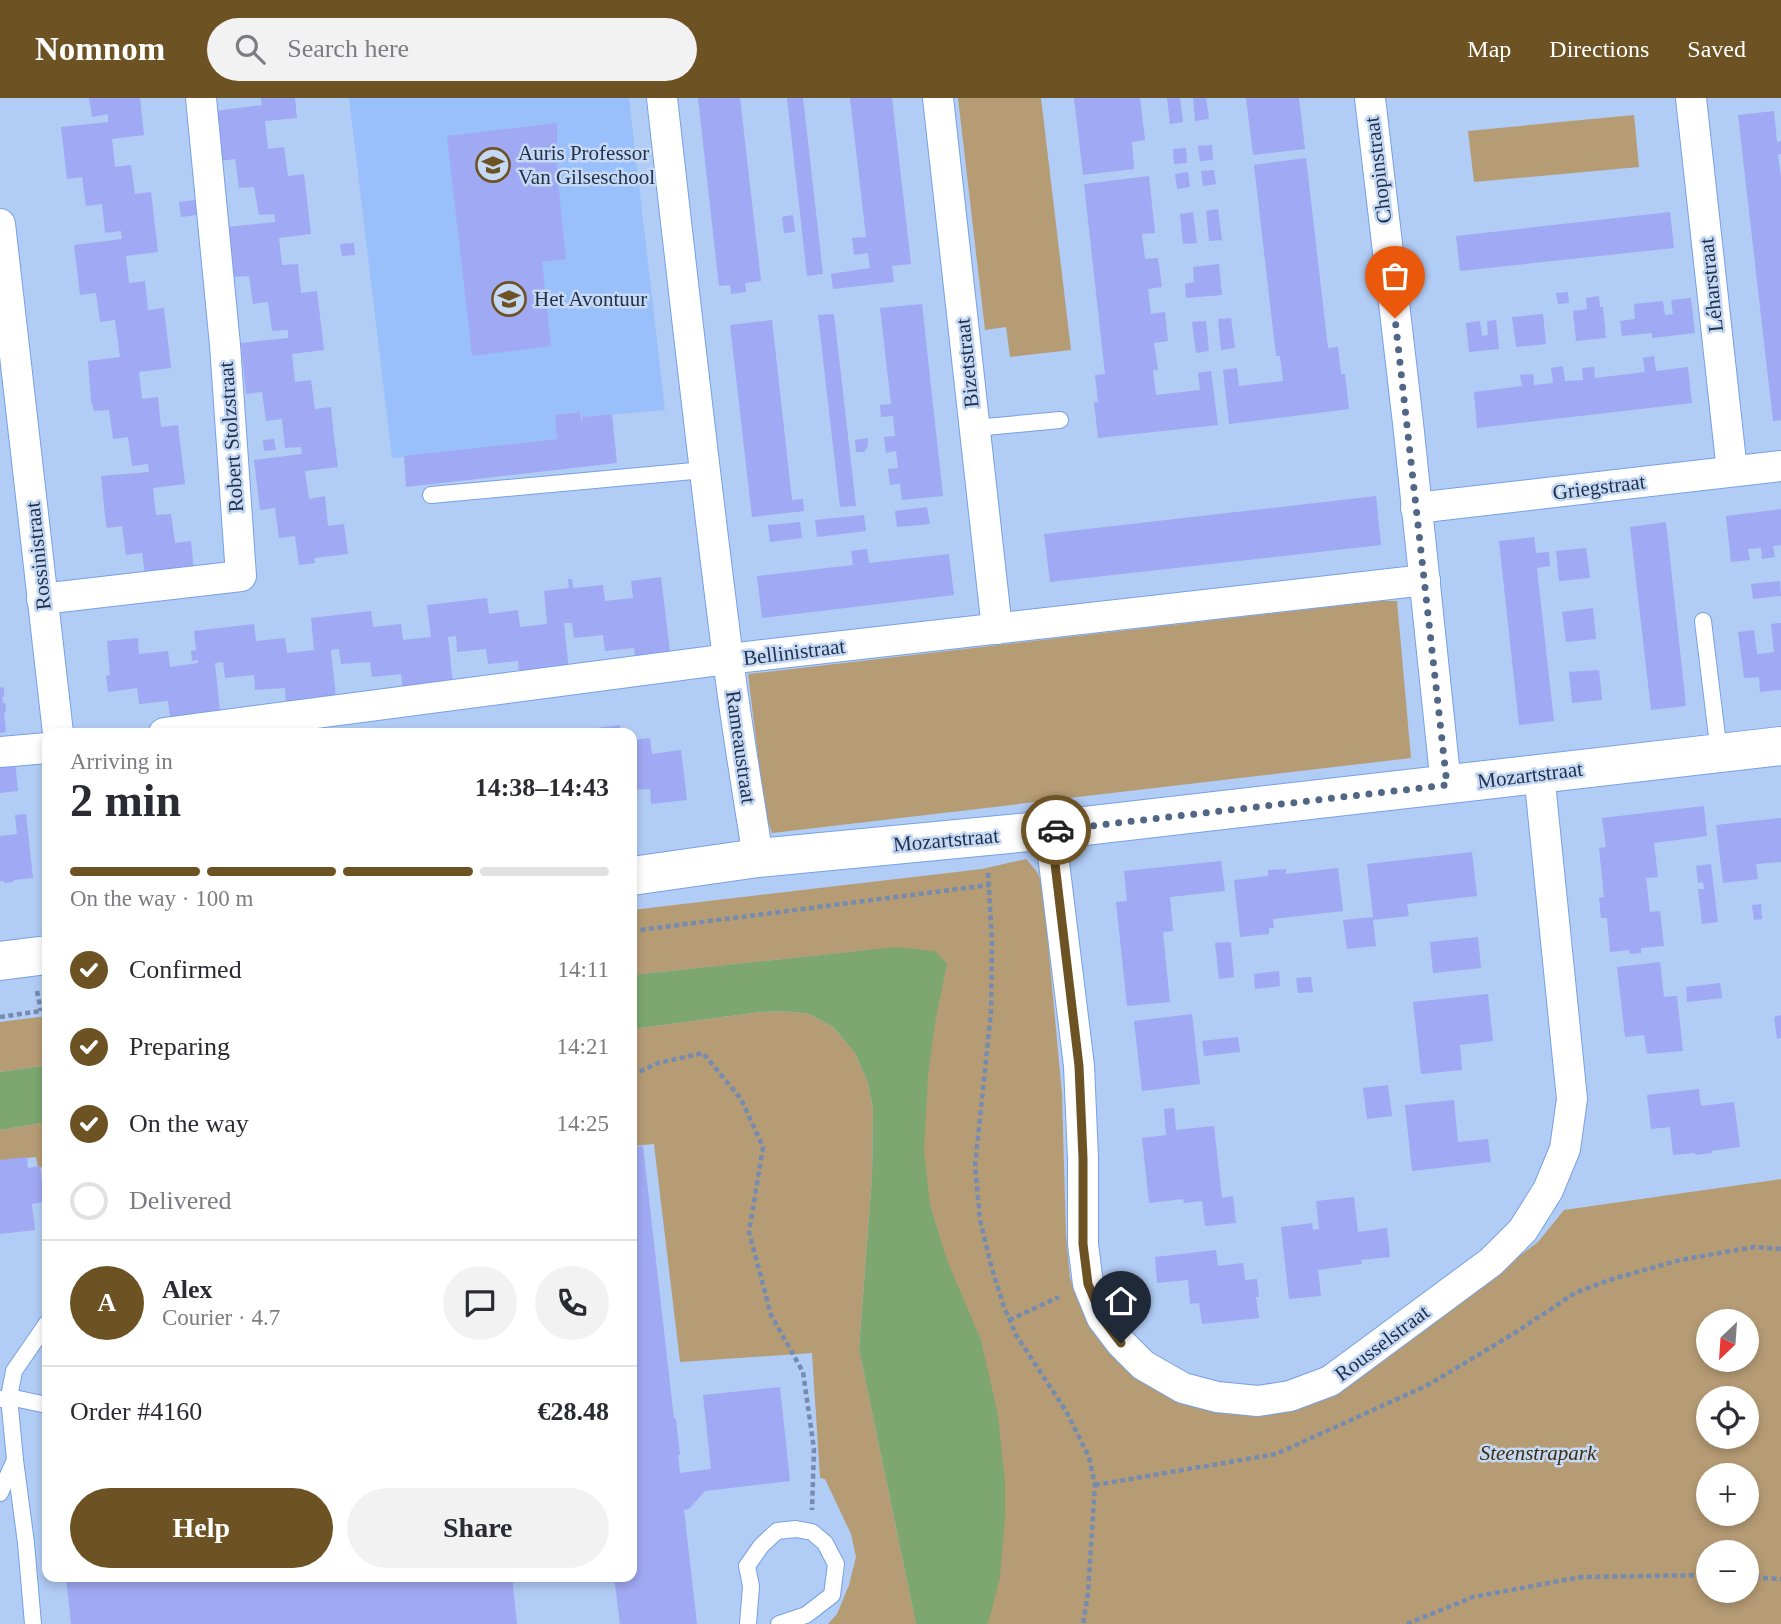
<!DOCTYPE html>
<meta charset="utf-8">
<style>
:root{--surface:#fff;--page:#f2f2f3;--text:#2b2b33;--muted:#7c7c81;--line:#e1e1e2;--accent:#6d5224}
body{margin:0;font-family:"Times New Roman",serif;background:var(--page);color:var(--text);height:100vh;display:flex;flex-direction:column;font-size:26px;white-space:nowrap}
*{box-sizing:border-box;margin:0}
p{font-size:23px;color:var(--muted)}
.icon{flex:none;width:38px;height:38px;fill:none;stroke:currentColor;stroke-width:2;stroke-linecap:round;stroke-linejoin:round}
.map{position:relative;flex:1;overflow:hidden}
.details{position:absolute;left:42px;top:630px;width:595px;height:854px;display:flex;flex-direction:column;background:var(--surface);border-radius:14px;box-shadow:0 4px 10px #0003}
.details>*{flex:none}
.needle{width:46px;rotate:205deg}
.controls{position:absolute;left:1696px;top:1211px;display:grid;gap:14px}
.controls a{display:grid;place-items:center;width:63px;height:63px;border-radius:50%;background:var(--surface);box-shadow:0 4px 10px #0003;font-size:35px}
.pin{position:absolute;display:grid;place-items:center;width:60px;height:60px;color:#fff;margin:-72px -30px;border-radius:50% 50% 50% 0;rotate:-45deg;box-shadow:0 0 7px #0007}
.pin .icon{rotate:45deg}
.courier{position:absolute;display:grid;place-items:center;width:70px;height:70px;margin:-35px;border:5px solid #6d5224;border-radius:50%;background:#fff;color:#222;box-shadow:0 2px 9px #0007}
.overview em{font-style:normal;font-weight:600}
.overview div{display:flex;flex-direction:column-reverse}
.overview{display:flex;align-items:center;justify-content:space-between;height:119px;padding:0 28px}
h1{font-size:46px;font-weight:600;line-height:52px}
.bar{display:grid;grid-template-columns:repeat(4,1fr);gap:10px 7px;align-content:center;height:84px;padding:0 28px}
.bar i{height:9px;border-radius:5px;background:var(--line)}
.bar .on{background:var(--accent)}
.bar p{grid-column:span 4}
.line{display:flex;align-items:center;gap:18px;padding:0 28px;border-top:2px solid var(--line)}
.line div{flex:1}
.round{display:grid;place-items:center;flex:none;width:74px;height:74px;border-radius:37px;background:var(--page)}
ol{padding:0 28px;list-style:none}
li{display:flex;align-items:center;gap:21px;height:77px}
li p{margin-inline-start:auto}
li .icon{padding:7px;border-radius:50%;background:var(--accent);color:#fff;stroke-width:4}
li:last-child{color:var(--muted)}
li i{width:38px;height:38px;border:4px solid var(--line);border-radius:50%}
.cta{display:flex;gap:14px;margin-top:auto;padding:14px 28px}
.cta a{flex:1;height:80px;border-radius:42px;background:var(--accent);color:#fff;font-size:28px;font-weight:600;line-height:80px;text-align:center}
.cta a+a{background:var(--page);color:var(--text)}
header{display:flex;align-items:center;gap:42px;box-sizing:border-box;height:98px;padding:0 35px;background:var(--accent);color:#fff}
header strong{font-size:33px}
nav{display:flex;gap:38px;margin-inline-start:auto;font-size:24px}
.search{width:490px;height:63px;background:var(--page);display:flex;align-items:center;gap:18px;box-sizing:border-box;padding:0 24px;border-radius:38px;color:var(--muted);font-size:26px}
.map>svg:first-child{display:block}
.built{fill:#99c0fa}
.green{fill:#b69c75;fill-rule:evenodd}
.water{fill:#7da670}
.building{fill:#a0a9f3}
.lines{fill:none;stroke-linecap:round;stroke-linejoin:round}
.service-casing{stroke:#77a1e3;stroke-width:18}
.minor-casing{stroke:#77a1e3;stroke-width:32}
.secondary-casing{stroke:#77a1e3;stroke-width:40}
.path{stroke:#758baf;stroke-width:4.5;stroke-dasharray:5 3.5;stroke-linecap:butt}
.service{stroke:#fff;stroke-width:16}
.minor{stroke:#fff;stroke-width:30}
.secondary{stroke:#fff;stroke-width:38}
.done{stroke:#526786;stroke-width:7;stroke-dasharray:0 12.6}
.route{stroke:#6d5224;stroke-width:9}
.labels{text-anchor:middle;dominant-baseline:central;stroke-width:5;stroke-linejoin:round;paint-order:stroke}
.poi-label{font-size:21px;fill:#1f304b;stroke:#c6d9f4;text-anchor:start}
.street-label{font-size:21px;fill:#1f304b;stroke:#c6d9f4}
.park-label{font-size:21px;font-style:italic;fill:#3d2d11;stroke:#c6d9f4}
</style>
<header>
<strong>Nomnom</strong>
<div class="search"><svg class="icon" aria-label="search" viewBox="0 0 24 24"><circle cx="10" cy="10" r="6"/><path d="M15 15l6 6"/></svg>Search here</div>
<nav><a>Map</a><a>Directions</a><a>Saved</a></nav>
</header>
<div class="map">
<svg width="1781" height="1526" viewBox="0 0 1781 1526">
<rect width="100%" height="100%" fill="#b1ccf5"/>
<polygon class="built" points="349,0 629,0 665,312 582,319 580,314 566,315 555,318 557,341 392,360"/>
<g class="green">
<polygon points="958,0 1041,0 1071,252 1010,259 1006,229 985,232"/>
<polygon points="1634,17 1639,69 1474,84 1468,33"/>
<polygon points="1381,503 1397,503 1411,660 772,735 765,716 748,576"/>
<path d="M1026,761L1038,775L1043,791L1062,996L1066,1138L1070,1180L1086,1220L1237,1313L1462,1201L1538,1144L1564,1112L1781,1081V1526H930L870,852L632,877V812L982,771ZM1708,1223H1746V1262H1708ZM1708,1300H1746V1339H1708ZM1708,1377H1746V1416H1708ZM1708,1454H1746V1493H1708Z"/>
<polygon points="784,913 809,916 833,929 855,955 868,985 873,1012 872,1079 859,1251 916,1526 828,1526 837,1516 849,1487 856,1459 851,1436 825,1381 820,1380 812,1255 680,1264 654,1046 632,1048 632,931 761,914"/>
<polygon points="47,918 47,967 0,974 0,924"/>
<polygon points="47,1024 47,1068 38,1070 36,1059 0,1063 0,1032"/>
</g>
<g class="water">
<polygon points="896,849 935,853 947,866 936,919 928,977 924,1052 930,1107 947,1162 981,1242 998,1317 1005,1384 1005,1418 1000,1479 988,1526 916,1526 859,1251 872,1079 873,1012 868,985 855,955 833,929 809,916 784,913 761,914 632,931 632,877"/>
<polygon points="47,967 47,1024 0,1032 0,974"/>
</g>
<g class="building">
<polygon points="89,0 140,0 144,37 112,41 115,69 131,67 135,96 151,94 158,154 126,158 129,185 145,183 148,212 164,210 171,270 139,274 142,301 158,299 161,329 178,327 185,386 153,390 156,417 171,416 175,445 191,443 194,474 146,484 142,455 126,457 122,428 107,430 105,418 101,378 149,374 148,366 132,368 128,339 113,341 109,312 94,313 91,302 88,263 120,259 115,222 100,224 96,195 80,197 74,147 122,141 121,133 105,135 102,106 86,108 82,79 67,81 61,29 108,24 108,16 92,19"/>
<polygon points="261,0 295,0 297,20 265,23 268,51 284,49 288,78 304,76 311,136 279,140 282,167 298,166 301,195 317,193 324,252 292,256 295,284 311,282 315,311 331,309 334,339 338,369 305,373 309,401 325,398 328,428 344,426 348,456 314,460 315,465 299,467 295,438 279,440 275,410 260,412 254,362 302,356 301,349 285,350 282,321 266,323 262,294 246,296 241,245 288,240 288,232 272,233 268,204 253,206 249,178 233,179 227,129 275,124 274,116 259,117 254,89 239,90 235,61 220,63 214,13 262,7"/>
<polygon points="698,0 740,0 761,183 745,185 746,194 731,196 730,187 719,188"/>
<polygon points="787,0 803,0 823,176 807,178"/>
<polygon points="850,0 892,0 911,166 892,168 894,184 833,191 831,176 870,170 868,155 854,157 852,140 866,139"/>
<polygon points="1074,0 1140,0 1145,42 1132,44 1134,71 1083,77"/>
<polygon points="1167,0 1180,0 1183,24 1170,26"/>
<polygon points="1193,0 1206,0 1209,21 1195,23"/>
<polygon points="1246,0 1299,0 1305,51 1253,57"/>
<polygon points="1774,13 1777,44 1781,43 1781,56 1778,56 1781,79 1781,322 1773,323 1738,17"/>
<polygon points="557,25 557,73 566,161 542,164 551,248 472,258 447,38"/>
<polygon points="1212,47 1213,62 1200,63 1198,48"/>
<polygon points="1186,50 1187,65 1174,66 1173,51"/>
<polygon points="1306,60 1328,250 1338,249 1341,276 1345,276 1349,311 1229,326 1223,272 1237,270 1239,288 1283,283 1280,258 1276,258 1254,67"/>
<polygon points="1214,72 1216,86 1203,88 1201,73"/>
<polygon points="1188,74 1190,89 1177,91 1175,76"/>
<polygon points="1149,78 1155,135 1142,136 1145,161 1158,160 1162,189 1148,191 1151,216 1165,214 1168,243 1154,245 1158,272 1153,272 1156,297 1200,292 1198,275 1211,273 1218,327 1098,340 1094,304 1098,304 1095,277 1105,276 1084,86"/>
<polygon points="195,102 197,117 181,119 179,104"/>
<polygon points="1218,111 1222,142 1209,143 1206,113"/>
<polygon points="1193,114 1197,145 1183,146 1180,116"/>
<polygon points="1670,114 1674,150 1460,173 1456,138"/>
<polygon points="793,117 795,134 784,135 782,119"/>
<polygon points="354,145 355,157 342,158 340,146"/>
<polygon points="1219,166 1222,197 1186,200 1185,186 1194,184 1193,169"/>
<polygon points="1568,194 1569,205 1558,206 1556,195"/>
<polygon points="1599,198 1600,209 1603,209 1606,240 1576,243 1573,213 1587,211 1586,200"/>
<polygon points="1691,200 1695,235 1652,240 1652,235 1622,238 1620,223 1635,221 1634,206 1663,203 1665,217 1673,216 1671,202"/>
<polygon points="922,206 943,398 902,402 900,386 890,387 888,371 898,370 896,353 886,355 884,339 895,338 893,318 881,319 880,307 891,306 880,210"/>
<polygon points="834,216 856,408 840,409 818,217"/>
<polygon points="1543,216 1546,246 1516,249 1512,219"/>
<polygon points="1231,220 1235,250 1221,252 1218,221"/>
<polygon points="772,222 792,402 803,401 804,413 752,419 730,227"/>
<polygon points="1496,222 1499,251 1469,254 1466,225 1480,223 1482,238 1488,237 1487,223"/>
<polygon points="1206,223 1209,253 1196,255 1192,224"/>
<polygon points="1654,258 1656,273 1688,269 1692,305 1477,330 1474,294 1522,288 1520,277 1533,276 1534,287 1553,285 1551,270 1563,268 1565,283 1583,282 1582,270 1594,269 1595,280 1645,274 1643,260"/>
<polygon points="580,314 582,326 582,319 612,316 617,365 406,389 404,358 557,341 555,317"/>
<polygon points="868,340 868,348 864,354 856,354 855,342"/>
<polygon points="274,341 276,352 264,353 263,342"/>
<polygon points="1376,398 1381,447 1050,484 1044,436"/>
<polygon points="927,409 930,426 897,429 895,413"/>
<polygon points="1781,411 1781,447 1773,448 1775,459 1762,461 1761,450 1748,451 1750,462 1731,464 1726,418"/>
<polygon points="864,417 866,433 817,439 815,422"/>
<polygon points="800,424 802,440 770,444 768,427"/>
<polygon points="1666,424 1686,608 1651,612 1630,429"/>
<polygon points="1534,439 1536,455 1549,454 1550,468 1537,470 1554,623 1519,627 1499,443"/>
<polygon points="1586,450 1590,480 1559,483 1556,453"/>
<polygon points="867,451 869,465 949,456 954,497 762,520 757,478 853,467 851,453"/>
<polygon points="661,479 671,562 636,566 634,550 605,553 603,537 574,540 572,525 564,525 569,573 519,579 518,563 488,566 486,551 457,554 456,538 448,539 453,586 403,592 401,576 372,579 370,564 341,566 339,551 331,552 336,600 286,606 285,590 255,592 254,577 225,580 223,564 215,565 220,613 170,619 168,603 139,606 137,590 108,594 106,578 110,577 107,543 138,540 139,556 168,553 170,569 198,565 198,562 192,563 191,553 196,552 194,533 254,526 256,543 285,540 287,555 314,552 311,520 371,513 373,529 401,526 403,542 431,539 427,507 487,500 489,516 518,512 520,529 547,526 544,493 569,490 568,481 572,481 573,490 603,487 605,503 633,500 631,483"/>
<polygon points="1780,483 1781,498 1753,501 1751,486"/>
<polygon points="1593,510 1596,541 1566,544 1562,514"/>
<polygon points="1781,525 1781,592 1760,594 1759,579 1744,580 1738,534 1754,532 1757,556 1774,554 1771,526"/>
<polygon points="1599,572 1602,602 1572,605 1569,574"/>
<polygon points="0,589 4,590 4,599 2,599 3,605 5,605 6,613 4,615 6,634 0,635"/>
<polygon points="620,627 620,635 563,635 563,634"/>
<polygon points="650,640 652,656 681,652 687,702 651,706 650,691 632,692 632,642"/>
<polygon points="15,663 18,693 0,695 0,665"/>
<polygon points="1704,708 1707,738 1654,745 1658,779 1646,780 1650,814 1660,813 1664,848 1641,850 1641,855 1630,856 1629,852 1610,854 1607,820 1601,820 1599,800 1604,799 1599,750 1606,749 1602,720"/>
<polygon points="26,716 33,780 14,782 13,784 4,785 4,783 0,783 0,738 17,736 15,717"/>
<polygon points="1781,720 1781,764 1756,766 1758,781 1723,785 1716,727"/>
<polygon points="1472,754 1477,798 1407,806 1409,818 1373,822 1376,848 1347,851 1343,822 1373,819 1367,766"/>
<polygon points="1221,763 1225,793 1170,799 1173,833 1163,834 1170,904 1127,908 1116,804 1127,803 1124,773"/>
<polygon points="1711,766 1718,824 1702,826 1698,791 1704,791 1703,784 1698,785 1696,768"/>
<polygon points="1338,770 1343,813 1273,821 1274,830 1269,830 1269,836 1240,839 1234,782 1268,778 1268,772 1286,771 1286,776"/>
<polygon points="1761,806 1762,821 1754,822 1752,807"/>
<polygon points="1478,839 1481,870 1433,875 1430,844"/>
<polygon points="1231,844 1234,879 1219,881 1215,845"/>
<polygon points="1660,864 1664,899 1677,898 1683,953 1647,956 1644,937 1625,939 1617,869"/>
<polygon points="1279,873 1280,888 1255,891 1254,876"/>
<polygon points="1311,879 1313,894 1298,895 1296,880"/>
<polygon points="1720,885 1722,900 1687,904 1686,889"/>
<polygon points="1488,896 1493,943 1460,947 1462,972 1421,976 1413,904"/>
<polygon points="1192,916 1200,986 1142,993 1134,923"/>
<polygon points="1781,917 1781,940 1777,941 1774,919"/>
<polygon points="1238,939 1240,954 1204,958 1202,943"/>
<polygon points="1388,987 1392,1018 1367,1021 1363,990"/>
<polygon points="1699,991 1701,1008 1734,1004 1740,1049 1711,1053 1712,1055 1695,1057 1695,1055 1673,1057 1670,1029 1651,1031 1647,997"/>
<polygon points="1454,1002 1458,1044 1488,1041 1491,1064 1412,1073 1405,1007"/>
<polygon points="1174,1010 1176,1032 1214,1028 1222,1100 1233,1098 1236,1125 1205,1128 1202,1103 1184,1105 1183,1101 1149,1105 1142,1040 1166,1037 1164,1011"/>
<polygon points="643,1048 674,1321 676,1321 680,1357 678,1357 680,1375 711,1371 703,1297 780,1289 790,1383 705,1393 689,1411 684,1412 697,1526 620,1526 614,1479 632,1479 632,1049"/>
<polygon points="27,1059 28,1070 40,1068 44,1104 32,1106 35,1132 0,1136 0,1062"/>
<polygon points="1354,1099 1358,1134 1387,1130 1390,1159 1361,1162 1362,1166 1318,1172 1321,1198 1289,1201 1281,1129 1312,1125 1313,1132 1319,1131 1316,1103"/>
<polygon points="1216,1152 1218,1168 1243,1165 1245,1182 1257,1181 1259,1199 1256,1199 1259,1220 1202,1226 1199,1205 1190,1206 1188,1182 1157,1185 1155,1159"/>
<polygon points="66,1479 512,1479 517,1526 71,1526"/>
</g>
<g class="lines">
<g class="service-casing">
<g id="service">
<polyline points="975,330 1060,322"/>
<polyline points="431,397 704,372"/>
<polyline points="1703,523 1719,655"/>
<polyline points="2,1301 9,1299 47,1307"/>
<polyline points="0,1395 15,1362"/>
<polyline points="33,1526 26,1445 15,1362 9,1299 14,1273 47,1225"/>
<polyline points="748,1526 751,1488 747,1468 761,1448 777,1433 796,1431 812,1434 825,1445 836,1466 832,1497 806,1517 779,1526"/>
</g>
</g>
<g class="minor-casing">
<g id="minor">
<path d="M662,0C683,187 704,374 728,560C736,627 748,694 758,760"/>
<polyline points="938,0 997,531"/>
<polyline points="1370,0 1408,325 1446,687"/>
<polyline points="1691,0 1732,373"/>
<polyline points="0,126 58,635"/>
<polyline points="1416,410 1781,368"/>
<polyline points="42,501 241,478 225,247 201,0"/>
<polyline points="164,635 728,561 1425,482"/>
<polyline points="0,654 47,650"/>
<polyline points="1050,732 1079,968 1083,1060 1083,1146 1088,1186 1102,1220 1121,1245 1143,1267 1183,1290 1217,1299 1258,1303 1290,1298 1330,1283 1491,1164 1523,1132 1548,1092 1565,1051 1572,1001 1539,675"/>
</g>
</g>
<g class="secondary-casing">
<g id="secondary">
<polyline points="632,778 758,760 1050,732 1781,648"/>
<polyline points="0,863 47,857"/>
</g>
</g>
<g class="path">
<polyline points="988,775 992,844 991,914 975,1068 980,1122 992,1171 1003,1206 1016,1237 1066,1313 1089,1359 1095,1387 1088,1495 1083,1526"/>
<polyline points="632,833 989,787"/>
<polyline points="37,893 41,913"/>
<polyline points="0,919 47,912"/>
<polyline points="632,977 658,965 703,955 741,1001 763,1049 749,1134 771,1217 803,1274 814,1351 812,1412"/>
<polyline points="1009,1222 1059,1199"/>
<polyline points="1095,1387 1276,1356 1428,1287 1513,1236 1575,1195 1609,1182 1680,1162 1754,1149 1781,1151"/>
<polyline points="1746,1479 1781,1481"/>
<polyline points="1407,1526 1473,1499 1581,1479 1708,1477"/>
</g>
<use href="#service" class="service"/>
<use href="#minor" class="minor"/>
<use href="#secondary" class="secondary"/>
</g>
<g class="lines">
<polyline class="done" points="1056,732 1447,687 1395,220"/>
<polyline class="route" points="1056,732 1051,732 1079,968 1083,1060 1083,1146 1088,1186 1102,1220 1121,1245"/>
</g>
<defs>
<g id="school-ring" transform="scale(1.75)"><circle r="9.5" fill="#c6d9f4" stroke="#6d5224" stroke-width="1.5"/><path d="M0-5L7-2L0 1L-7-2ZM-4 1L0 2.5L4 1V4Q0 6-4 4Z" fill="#6d5224"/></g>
</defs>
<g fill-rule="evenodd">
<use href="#school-ring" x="493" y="67"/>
<use href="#school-ring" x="509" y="201"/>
</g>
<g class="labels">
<g class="poi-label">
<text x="518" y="55">Auris Professor<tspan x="518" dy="24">Van Gilseschool</tspan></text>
<text x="534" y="201">Het Avontuur</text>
</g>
<g class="street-label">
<text transform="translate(1378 72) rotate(-97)">Chopinstraat</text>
<text transform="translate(1711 187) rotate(-96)">Léharstraat</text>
<text transform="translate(967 265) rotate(-96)">Bizetstraat</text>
<text transform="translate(231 339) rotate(-94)">Robert Stolzstraat</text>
<text transform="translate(1599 389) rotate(-7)">Griegstraat</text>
<text transform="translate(38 458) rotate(-96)">Rossinistraat</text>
<text transform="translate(794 554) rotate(-7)">Bellinistraat</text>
<text transform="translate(741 649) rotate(82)">Rameaustraat</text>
<text transform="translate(1530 677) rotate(-7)">Mozartstraat</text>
<text transform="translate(946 742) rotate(-5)">Mozartstraat</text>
<text transform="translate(1382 1245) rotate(-37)">Rousselstraat</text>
</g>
<g class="park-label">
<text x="1538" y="1355">Steenstrapark</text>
</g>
</g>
</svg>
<div class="controls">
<a><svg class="needle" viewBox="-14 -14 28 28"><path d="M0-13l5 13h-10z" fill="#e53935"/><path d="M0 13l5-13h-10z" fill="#7c7c81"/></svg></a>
<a><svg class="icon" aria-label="locate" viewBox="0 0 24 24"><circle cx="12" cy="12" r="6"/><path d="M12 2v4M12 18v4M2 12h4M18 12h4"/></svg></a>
<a>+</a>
<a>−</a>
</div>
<div class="pin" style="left:1395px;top:220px;background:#ea580c"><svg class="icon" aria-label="bag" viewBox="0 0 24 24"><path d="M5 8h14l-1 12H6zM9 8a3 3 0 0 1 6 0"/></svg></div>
<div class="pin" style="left:1121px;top:1245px;background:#1f2937"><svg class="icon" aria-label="home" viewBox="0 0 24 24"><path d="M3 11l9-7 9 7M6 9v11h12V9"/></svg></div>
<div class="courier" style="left:1056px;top:732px"><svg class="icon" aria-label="car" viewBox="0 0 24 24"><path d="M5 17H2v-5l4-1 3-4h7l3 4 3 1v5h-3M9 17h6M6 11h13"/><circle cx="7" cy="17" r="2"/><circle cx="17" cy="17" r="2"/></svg></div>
<section class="details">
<div class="overview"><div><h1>2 min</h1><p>Arriving in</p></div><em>14:38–14:43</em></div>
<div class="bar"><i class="on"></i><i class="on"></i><i class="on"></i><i></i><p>On the way · 100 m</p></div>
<ol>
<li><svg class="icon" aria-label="check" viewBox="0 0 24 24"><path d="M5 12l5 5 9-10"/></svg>Confirmed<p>14:11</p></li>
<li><svg class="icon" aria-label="check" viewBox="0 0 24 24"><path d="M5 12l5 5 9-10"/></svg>Preparing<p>14:21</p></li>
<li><svg class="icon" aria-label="check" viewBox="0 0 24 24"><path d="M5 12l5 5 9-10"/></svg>On the way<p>14:25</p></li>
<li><i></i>Delivered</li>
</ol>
<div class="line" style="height:126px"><b class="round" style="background:var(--accent);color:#fff">A</b><div><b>Alex</b><p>Courier · 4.7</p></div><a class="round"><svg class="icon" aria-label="chat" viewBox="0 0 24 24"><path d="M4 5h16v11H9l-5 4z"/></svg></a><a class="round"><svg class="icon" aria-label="phone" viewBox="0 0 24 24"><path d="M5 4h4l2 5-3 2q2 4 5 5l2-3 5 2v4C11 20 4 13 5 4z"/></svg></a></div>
<div class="line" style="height:91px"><div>Order #4160</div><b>€28.48</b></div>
<div class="cta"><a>Help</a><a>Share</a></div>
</section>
</div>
